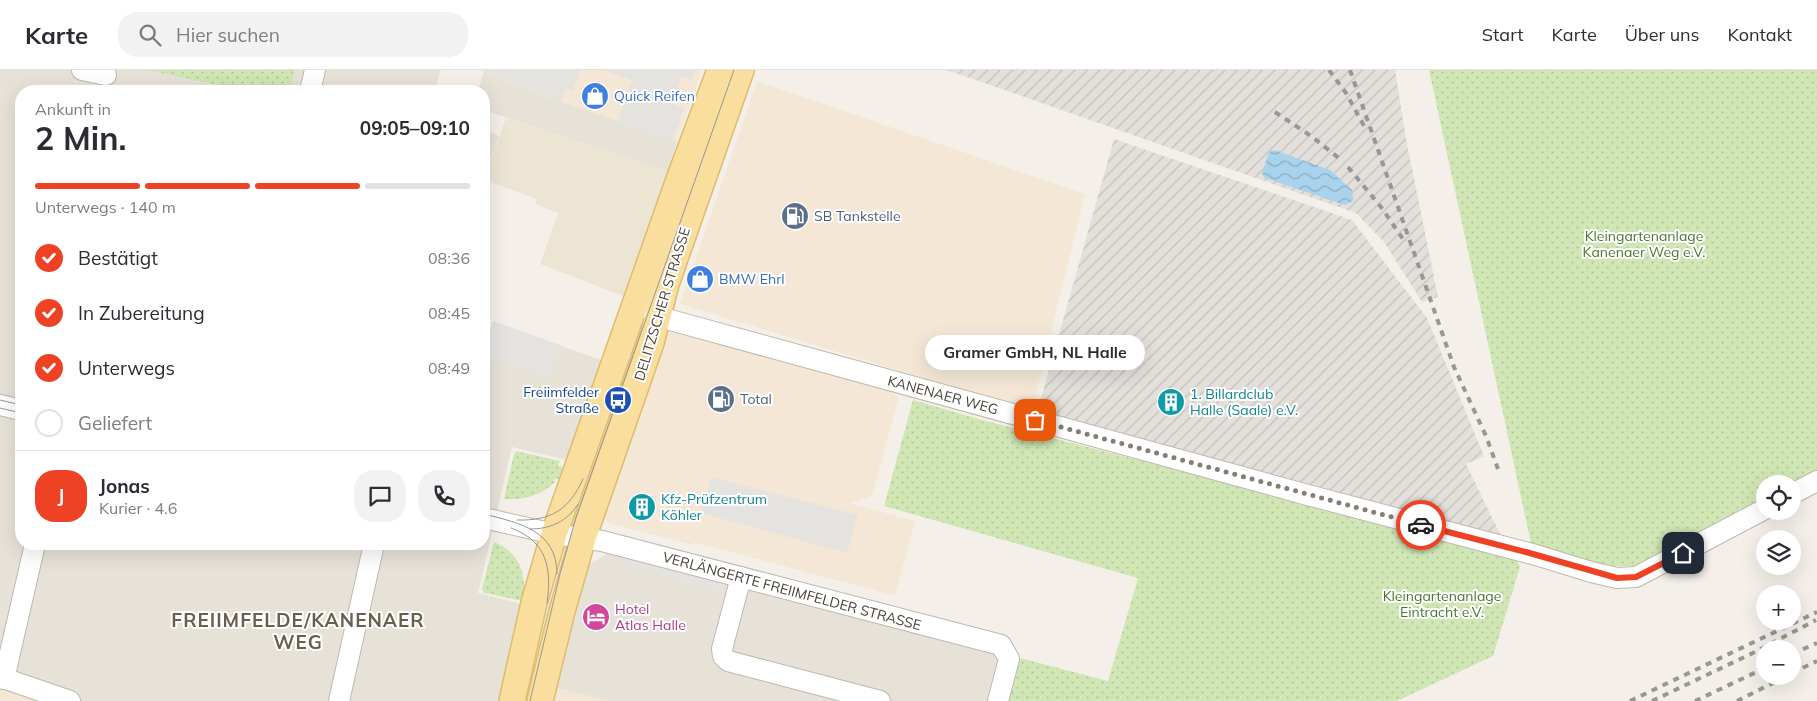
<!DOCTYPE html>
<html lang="de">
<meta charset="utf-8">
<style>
:root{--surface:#fff;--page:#f2f2f3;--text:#2b2b33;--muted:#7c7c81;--line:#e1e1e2;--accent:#ef4225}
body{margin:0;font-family:Mulish,sans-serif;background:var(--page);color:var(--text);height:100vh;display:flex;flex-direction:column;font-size:19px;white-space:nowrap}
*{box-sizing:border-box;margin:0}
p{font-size:16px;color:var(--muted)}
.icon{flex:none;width:28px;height:28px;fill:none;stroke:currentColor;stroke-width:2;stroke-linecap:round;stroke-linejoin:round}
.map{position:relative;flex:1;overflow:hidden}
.side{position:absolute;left:15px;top:15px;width:475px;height:465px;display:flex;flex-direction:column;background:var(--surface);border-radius:20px;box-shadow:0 5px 20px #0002}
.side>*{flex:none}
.tools{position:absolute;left:1756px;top:405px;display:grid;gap:10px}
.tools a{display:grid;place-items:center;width:45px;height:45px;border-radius:50%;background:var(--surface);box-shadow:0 5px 20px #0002;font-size:25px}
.pin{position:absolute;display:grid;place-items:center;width:42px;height:42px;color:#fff;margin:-21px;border-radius:10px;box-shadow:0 2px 8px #0006}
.courier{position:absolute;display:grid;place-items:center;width:50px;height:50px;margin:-25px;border:4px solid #ef4225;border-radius:50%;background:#fff;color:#222;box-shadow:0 1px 6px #0007}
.bubble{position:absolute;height:35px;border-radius:18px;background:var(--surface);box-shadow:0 5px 20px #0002;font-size:16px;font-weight:700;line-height:35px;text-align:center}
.head em{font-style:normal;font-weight:700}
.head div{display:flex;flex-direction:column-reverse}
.head{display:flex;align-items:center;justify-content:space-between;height:85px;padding:0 20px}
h1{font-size:32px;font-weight:700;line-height:38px}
.bar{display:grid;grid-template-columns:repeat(4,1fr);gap:8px 5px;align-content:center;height:60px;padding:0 20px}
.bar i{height:6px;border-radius:4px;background:var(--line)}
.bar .active{background:var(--accent)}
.bar p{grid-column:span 4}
.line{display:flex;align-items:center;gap:12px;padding:0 20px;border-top:1px solid var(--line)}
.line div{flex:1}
.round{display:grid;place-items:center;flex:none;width:52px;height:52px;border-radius:20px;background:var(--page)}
ol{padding:0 20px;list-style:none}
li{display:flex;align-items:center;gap:15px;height:55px}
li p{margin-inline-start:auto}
li .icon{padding:5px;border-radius:50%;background:var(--accent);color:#fff;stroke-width:4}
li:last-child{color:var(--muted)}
li i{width:28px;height:28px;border:2px solid var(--line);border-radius:50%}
header{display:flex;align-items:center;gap:30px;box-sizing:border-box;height:70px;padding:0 25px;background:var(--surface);border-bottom:1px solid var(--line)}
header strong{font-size:24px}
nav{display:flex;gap:28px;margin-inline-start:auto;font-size:18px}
.search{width:350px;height:45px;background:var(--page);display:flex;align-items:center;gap:12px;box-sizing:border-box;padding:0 18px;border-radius:20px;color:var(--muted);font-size:19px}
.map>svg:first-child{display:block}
.residential{fill:#e7e2d7}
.commercial{fill:#f4e7d6}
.industrial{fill:url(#industrial-furrows)}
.education{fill:#ece5d4}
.green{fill:url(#green-dots)}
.parking{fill:#e5e3e0}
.water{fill:url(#water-waves)}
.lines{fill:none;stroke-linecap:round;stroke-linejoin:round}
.minor-casing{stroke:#bfb8ac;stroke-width:22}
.major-casing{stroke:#debb6d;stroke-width:28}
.minor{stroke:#fff;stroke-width:20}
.major{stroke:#f9de9d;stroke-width:25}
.tram{stroke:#979797;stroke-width:1}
.rail{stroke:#979797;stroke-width:4;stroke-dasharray:6 6;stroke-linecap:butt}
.done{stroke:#847e76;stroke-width:5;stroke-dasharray:0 9}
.route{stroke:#ef4225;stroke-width:6}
.labels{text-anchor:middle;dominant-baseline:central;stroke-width:4;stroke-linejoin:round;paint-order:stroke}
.shop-label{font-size:14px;fill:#366cbe;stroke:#fff;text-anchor:start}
.service-label{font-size:14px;fill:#4e5e75;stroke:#fff;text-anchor:start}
.park-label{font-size:14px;fill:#49762d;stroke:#fff}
.street-label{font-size:14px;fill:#474138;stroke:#fff}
.transit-label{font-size:14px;fill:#164399;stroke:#fff;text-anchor:end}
.culture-label{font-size:14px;fill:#0d838f;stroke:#fff;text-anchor:start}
.hotel-label{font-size:14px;fill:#b23c85;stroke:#fff;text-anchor:start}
.district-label{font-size:19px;font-weight:bold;letter-spacing:1px;fill:#695f4f;stroke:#fff}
</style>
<header>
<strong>Karte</strong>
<div class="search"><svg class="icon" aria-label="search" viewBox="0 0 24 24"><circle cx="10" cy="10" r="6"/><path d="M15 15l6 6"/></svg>Hier suchen</div>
<nav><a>Start</a><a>Karte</a><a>Über uns</a><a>Kontakt</a></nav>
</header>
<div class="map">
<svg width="1817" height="631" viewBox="0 0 1817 631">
<defs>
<pattern id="industrial-furrows" width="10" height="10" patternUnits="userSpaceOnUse" patternTransform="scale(1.25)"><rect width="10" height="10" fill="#e3dfda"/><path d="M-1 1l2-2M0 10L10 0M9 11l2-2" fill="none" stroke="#c4c1bc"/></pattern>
<pattern id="green-dots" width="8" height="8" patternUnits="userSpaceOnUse" patternTransform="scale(1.25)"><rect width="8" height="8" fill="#d0e6b4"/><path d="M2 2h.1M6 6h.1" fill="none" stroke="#b4c69c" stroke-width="1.8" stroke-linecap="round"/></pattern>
<pattern id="water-waves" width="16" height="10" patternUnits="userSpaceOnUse" patternTransform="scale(1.25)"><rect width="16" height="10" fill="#a9d2ed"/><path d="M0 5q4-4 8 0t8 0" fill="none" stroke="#8bacc1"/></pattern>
</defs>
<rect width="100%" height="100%" fill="#f4f0e9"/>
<g class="residential">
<polygon points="0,0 441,0 434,21 21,21 21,474 31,474 0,592"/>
<polygon points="484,1 542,25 677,71 667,102 484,40 484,21 478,21"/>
<polygon points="484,60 499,66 484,107"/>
<polygon points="493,251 601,290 567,390 512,377 478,523 526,535 502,631 66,631 17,603 40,474 484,474 484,277"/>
<polygon points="607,484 625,486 1005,585 993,631 609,631 557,618 586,496"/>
</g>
<g class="commercial">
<polygon points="479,0 702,0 677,71 542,25"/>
<polygon points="757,11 1085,124 1032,341 680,234"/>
<polygon points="668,262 705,267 882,317 899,327 872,426 849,433 915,451 895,526 694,472 693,475 607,453 603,445"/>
<polygon points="0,609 66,631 0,631"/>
<polygon points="557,618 609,631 554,631"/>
</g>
<g class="industrial">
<polygon points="947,0 1395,0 1406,69 1438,227 1422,232 1384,172 1356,143"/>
<polygon points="1114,69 1352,150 1427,248 1484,386 1466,394 1502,468 1037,343"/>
</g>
<polygon class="education" points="506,48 667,102 623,226 540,194 558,143 535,134 537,129 484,110"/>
<g class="green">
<polygon points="149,0 294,0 290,21 244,21"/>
<polygon points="1429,0 1817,0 1817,401 1792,414 1765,414 1765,428 1661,484 1633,496 1612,496 1532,478"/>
<polygon points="913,330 982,350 1515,486 1520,497 1493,586 1397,631 1007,631 1020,588 1108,611 1138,508 884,436"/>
<path d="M516,381L560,391L558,396L563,397L558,410L556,408L554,410L555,412C541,426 524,430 504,429L514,384Z"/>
<path d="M494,472C520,482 527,505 523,531L484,523L482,519Z"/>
</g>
<g class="parking">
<polygon points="485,0 580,0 573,21 566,18 561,32 484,1"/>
<polygon points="603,0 695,0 692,9 681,6 672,34 684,38 673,70 618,51 632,10"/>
<polygon points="493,251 562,276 550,308 484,285 484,277"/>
<polygon points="711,407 858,445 847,483 701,443"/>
<polygon points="625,486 723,512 721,522 623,495"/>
</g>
<polygon class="water" points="1275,80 1330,100 1352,120 1353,131 1345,135 1265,108 1262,103 1269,82"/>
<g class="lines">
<g class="minor-casing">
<g id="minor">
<polyline points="82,0 106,5"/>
<polyline points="310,21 315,0"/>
<polyline points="647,237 663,248 1304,424 1536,485 1591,502 1617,508 1636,507 1765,439"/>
<polyline points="0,335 21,340"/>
<polyline points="1792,424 1817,411"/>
<polyline points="484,448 554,464 602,471 1001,575 1009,589 998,631"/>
<polyline points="741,507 722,579 723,586 728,591 880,631"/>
<polyline points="0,607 70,631"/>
<polyline points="4,609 35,474"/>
<polyline points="339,631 374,474"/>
</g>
</g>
<g class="major-casing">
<g id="major">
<polyline points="512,631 534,533 554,464 681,104 720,0"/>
<polyline points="540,631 562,541 583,468 651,273 666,214 741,0"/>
</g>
</g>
<use href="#minor" class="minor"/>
<use href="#major" class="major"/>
<g class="tram">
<polyline points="0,330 21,335"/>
<polyline points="0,338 21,343"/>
<path d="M484,444C519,453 557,460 557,504"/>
<path d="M517,450C551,451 569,440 583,409"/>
<path d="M511,458C547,471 552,498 547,533"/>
<path d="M530,459C550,459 567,452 578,434"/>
<polyline points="530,631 560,504 576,447 734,0"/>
</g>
<g class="rail">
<polyline points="1329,0 1346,23 1364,56"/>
<polyline points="1350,0 1454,297 1486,366 1498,399"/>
<polyline points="1275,42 1311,66 1340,89"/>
<polyline points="1348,97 1381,137 1405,172"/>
<polyline points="1792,584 1817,573"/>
<polyline points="1792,603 1817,591"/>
<polyline points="1630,631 1817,542"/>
<polyline points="1652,631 1755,582 1816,550"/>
<polyline points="1695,631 1765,598"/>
<polyline points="1737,631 1787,606"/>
</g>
</g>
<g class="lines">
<polyline class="done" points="1035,350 1421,455"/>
<polyline class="route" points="1421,455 1526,482 1617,508 1636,507 1683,483"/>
</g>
<defs>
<g id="shop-disc" transform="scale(1.4375)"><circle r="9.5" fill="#3f7fe0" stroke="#fff"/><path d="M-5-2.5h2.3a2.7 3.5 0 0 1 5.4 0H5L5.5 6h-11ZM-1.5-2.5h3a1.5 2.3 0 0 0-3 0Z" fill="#fff"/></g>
<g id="fuel-disc" transform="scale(1.4375)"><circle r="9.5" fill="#5c6f8a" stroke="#fff"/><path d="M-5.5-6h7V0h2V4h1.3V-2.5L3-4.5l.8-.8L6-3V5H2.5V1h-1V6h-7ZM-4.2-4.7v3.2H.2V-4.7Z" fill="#fff"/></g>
<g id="bus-disc" transform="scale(1.4375)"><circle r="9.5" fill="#1a4fb4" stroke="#fff"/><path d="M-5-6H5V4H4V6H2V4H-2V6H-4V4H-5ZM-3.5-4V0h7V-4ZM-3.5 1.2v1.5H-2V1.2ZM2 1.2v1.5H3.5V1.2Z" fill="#fff"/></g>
<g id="building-disc" transform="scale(1.4375)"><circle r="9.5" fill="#0f9aa8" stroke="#fff"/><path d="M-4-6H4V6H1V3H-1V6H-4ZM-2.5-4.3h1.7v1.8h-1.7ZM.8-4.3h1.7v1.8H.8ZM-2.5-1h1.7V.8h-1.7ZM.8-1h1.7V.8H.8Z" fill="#fff"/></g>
<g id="hotel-disc" transform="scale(1.4375)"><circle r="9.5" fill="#d1479c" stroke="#fff"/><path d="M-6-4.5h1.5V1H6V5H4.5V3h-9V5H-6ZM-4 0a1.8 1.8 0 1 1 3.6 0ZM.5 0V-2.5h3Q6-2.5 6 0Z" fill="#fff"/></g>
</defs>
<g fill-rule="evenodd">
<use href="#shop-disc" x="595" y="26"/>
<use href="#fuel-disc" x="795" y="146"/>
<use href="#shop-disc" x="700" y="209"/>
<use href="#fuel-disc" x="721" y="329"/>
<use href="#bus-disc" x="618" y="330"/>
<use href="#building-disc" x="1171" y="332"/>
<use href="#building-disc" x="642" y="437"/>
<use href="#hotel-disc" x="596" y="547"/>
</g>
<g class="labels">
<g class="shop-label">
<text x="614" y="26">Quick Reifen</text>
<text x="719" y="209">BMW Ehrl</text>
</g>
<g class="service-label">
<text x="814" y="146">SB Tankstelle</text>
<text x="740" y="329">Total</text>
</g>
<g class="park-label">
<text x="1644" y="166">Kleingartenanlage<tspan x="1644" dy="16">Kanenaer Weg e.V.</tspan></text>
<text x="1442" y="526">Kleingartenanlage<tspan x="1442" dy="16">Eintracht e.V.</tspan></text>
</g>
<g class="street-label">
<text transform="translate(662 234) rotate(-73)">DELITZSCHER STRASSE</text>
<text transform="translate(943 325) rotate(15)">KANENAER WEG</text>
<text transform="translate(792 521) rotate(15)">VERLÄNGERTE FREIIMFELDER STRASSE</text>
</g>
<g class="transit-label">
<text x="599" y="322">Freiimfelder<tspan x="599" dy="16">Straße</tspan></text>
</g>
<g class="culture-label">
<text x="1190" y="324">1. Billardclub<tspan x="1190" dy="16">Halle (Saale) e.V.</tspan></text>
<text x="661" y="429">Kfz-Prüfzentrum<tspan x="661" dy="16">Köhler</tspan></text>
</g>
<g class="hotel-label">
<text x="615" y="539">Hotel<tspan x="615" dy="16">Atlas Halle</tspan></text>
</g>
<g class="district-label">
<text x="298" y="550">FREIIMFELDE/KANENAER<tspan x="298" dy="22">WEG</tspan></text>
</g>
</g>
</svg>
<div class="tools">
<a><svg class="icon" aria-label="locate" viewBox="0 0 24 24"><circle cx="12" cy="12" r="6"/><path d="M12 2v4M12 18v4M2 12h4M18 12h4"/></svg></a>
<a><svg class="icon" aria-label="layers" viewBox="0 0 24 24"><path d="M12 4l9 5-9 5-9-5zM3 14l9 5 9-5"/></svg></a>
<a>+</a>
<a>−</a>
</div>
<div class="pin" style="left:1035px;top:350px;background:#ea580c"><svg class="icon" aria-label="bag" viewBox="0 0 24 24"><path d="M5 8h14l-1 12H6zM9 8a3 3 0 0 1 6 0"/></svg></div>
<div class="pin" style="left:1683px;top:483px;background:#1f2937"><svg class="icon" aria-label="home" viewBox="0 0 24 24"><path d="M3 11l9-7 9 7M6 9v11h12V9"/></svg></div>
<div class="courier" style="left:1421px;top:455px"><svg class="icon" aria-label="car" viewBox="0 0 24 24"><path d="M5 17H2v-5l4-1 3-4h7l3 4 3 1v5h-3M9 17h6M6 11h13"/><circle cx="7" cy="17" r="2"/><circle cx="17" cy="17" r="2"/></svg></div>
<div class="bubble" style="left:925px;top:265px;width:220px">Gramer GmbH, NL Halle</div>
<section class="side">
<div class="head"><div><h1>2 Min.</h1><p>Ankunft in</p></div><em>09:05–09:10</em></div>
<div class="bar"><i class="active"></i><i class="active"></i><i class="active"></i><i></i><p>Unterwegs · 140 m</p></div>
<ol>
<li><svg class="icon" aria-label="check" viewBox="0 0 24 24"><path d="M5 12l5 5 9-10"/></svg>Bestätigt<p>08:36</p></li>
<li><svg class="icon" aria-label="check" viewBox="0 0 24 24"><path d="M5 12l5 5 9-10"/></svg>In Zubereitung<p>08:45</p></li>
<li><svg class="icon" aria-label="check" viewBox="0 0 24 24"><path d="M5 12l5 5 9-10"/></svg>Unterwegs<p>08:49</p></li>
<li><i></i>Geliefert</li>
</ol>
<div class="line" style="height:90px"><b class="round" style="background:var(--accent);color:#fff">J</b><div><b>Jonas</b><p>Kurier · 4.6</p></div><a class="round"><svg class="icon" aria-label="chat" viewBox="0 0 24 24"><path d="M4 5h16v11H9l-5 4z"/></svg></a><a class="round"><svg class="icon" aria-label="phone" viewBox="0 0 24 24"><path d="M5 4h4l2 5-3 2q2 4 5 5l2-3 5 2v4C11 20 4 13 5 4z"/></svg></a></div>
</section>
</div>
